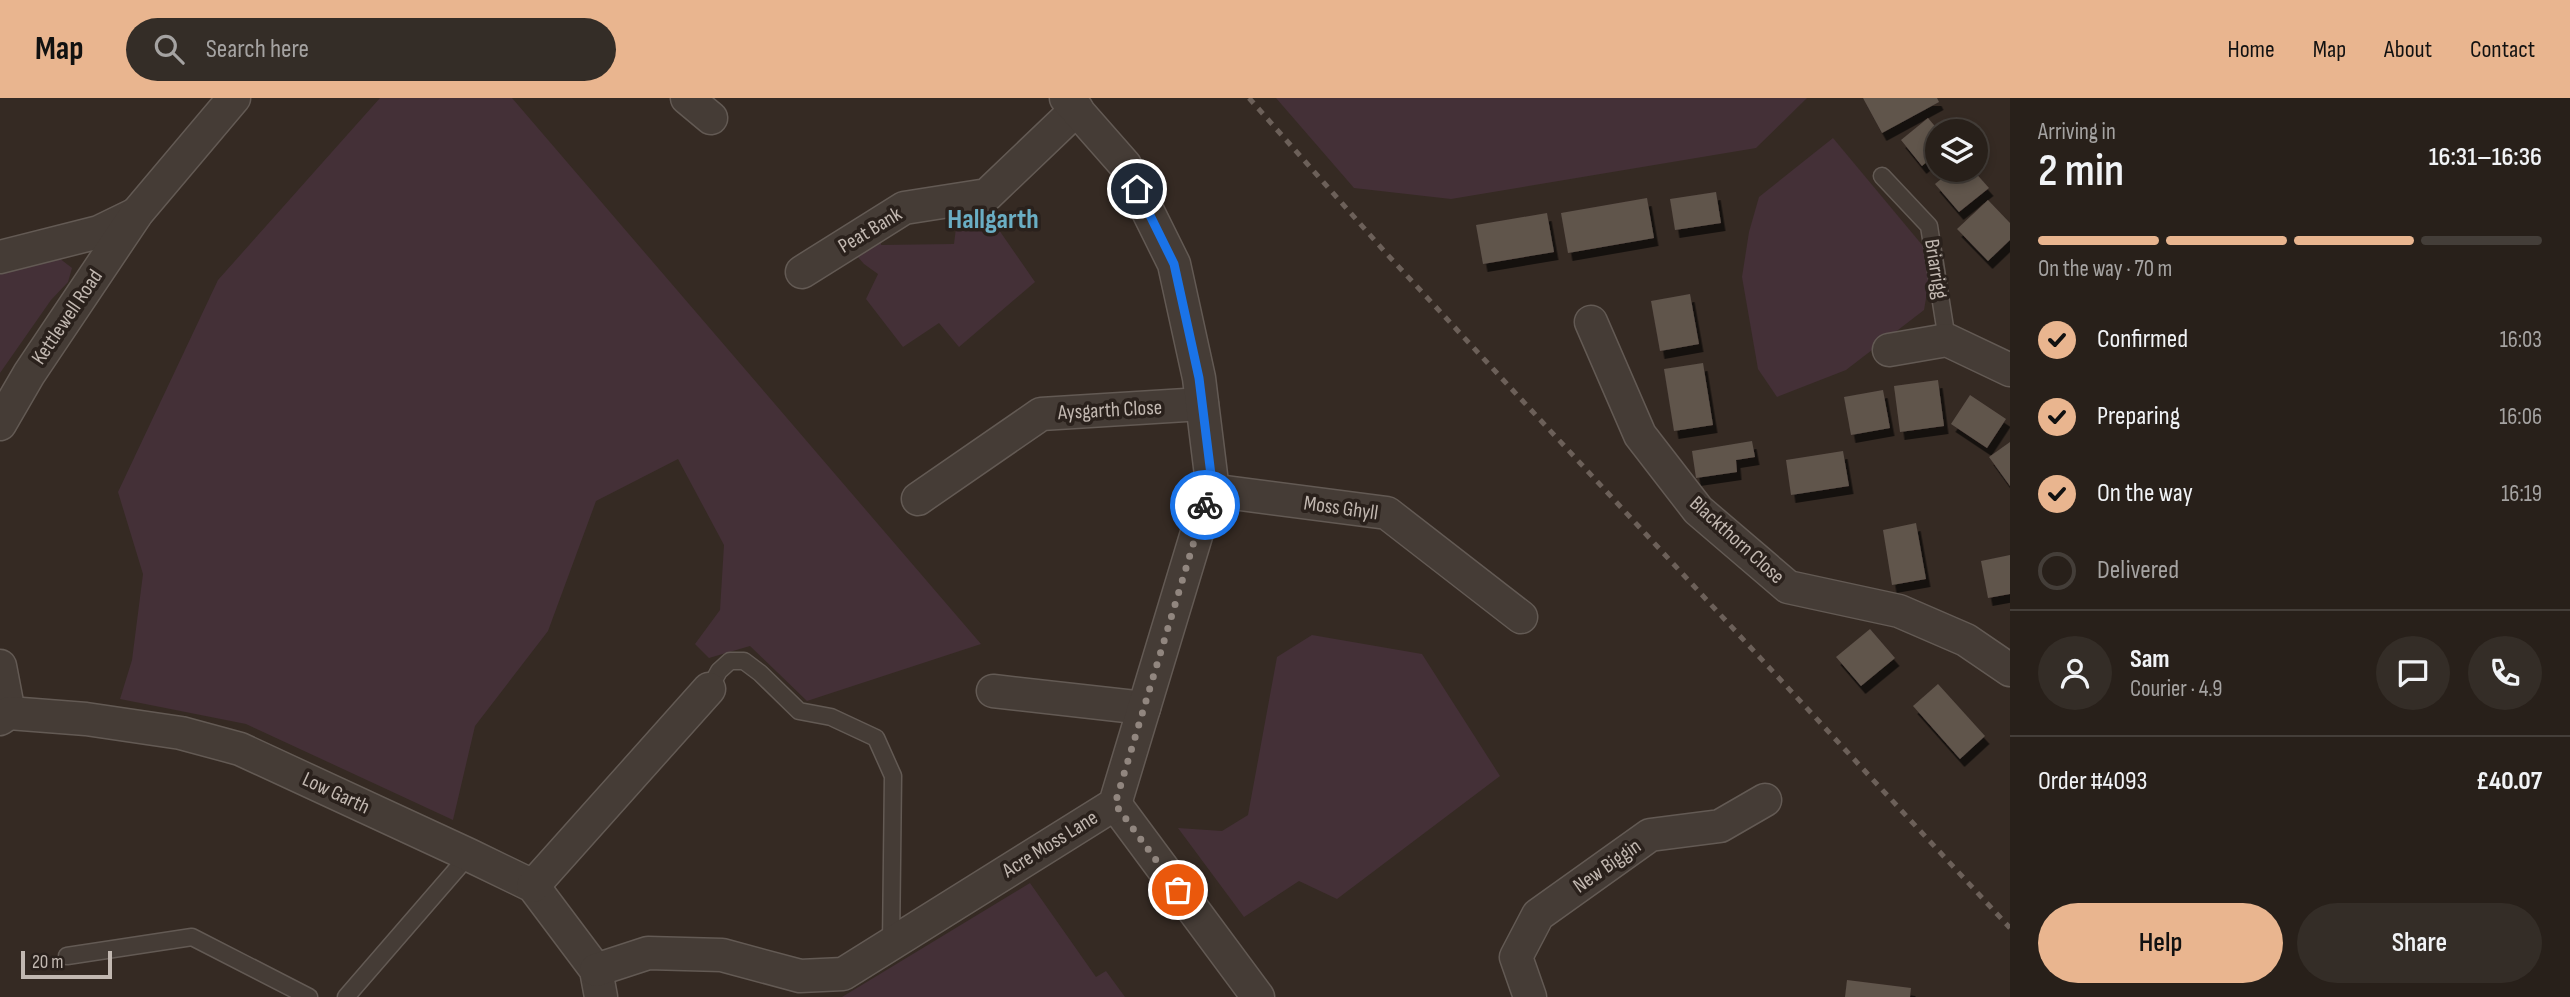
<!DOCTYPE html>
<meta charset="utf-8">
<style>
:root{--surface:#28201a;--page:#342d27;--text:#f1f3f6;--muted:#a5a3a2;--line:#443e39;--accent:#e9b58f}
body{margin:0;font-family:"Sofia Sans Condensed",sans-serif;background:var(--page);color:var(--text);height:100vh;display:flex;flex-direction:column;font-size:26px;white-space:nowrap}
*{box-sizing:border-box;margin:0}
p{font-size:23px;color:var(--muted)}
.icon{flex:none;width:38px;height:38px;fill:none;stroke:currentColor;stroke-width:2;stroke-linecap:round;stroke-linejoin:round}
.map{position:relative;flex:1;overflow:hidden}
.sheet{display:flex;flex-direction:column;background:var(--surface);width:560px}
.sheet>*{flex:none}
.fabs{position:absolute;left:1925px;top:21px;display:grid;gap:14px}
.fabs a{display:grid;place-items:center;width:63px;height:63px;border-radius:50%;background:var(--surface);box-shadow:0 4px 10px #0003,0 0 0 2px var(--line);font-size:35px}
.scale{position:absolute;left:21px;bottom:18px;width:91px;box-sizing:border-box;padding-left:7px;border:4px solid #c2b8b1;border-top:0;font-size:19px;line-height:24px;white-space:nowrap;color:#c2b8b1;-webkit-text-stroke:5px #2a211c;paint-order:stroke}
.pin{position:absolute;display:grid;place-items:center;width:60px;height:60px;color:#fff;margin:-30px;border:4px solid #fff;border-radius:50%;box-shadow:0 2px 7px #0007}
.courier{position:absolute;display:grid;place-items:center;width:70px;height:70px;margin:-35px;border:5px solid #1a73e8;border-radius:50%;background:#fff;color:#222;box-shadow:0 2px 9px #0007}
.summary em{font-style:normal;font-weight:600}
.summary div{display:flex;flex-direction:column-reverse}
.summary{display:flex;align-items:center;justify-content:space-between;height:119px;padding:0 28px}
h1{font-size:46px;font-weight:600;line-height:52px}
.bar{display:grid;grid-template-columns:repeat(4,1fr);gap:10px 7px;align-content:center;height:84px;padding:0 28px}
.bar i{height:9px;border-radius:5px;background:var(--line)}
.bar .selected{background:var(--accent)}
.bar p{grid-column:span 4}
.line{display:flex;align-items:center;gap:18px;padding:0 28px;border-top:2px solid var(--line)}
.line div{flex:1}
.round{display:grid;place-items:center;flex:none;width:74px;height:74px;border-radius:37px;background:var(--page)}
ol{padding:0 28px;list-style:none}
li{display:flex;align-items:center;gap:21px;height:77px}
li p{margin-inline-start:auto}
li .icon{padding:7px;border-radius:50%;background:var(--accent);color:#111;stroke-width:4}
li:last-child{color:var(--muted)}
li i{width:38px;height:38px;border:4px solid var(--line);border-radius:50%}
.cta{display:flex;gap:14px;margin-top:auto;padding:14px 28px}
.cta a{flex:1;height:80px;border-radius:42px;background:var(--accent);color:#111;font-size:28px;font-weight:600;line-height:80px;text-align:center}
.cta a+a{background:var(--page);color:var(--text)}
header{display:flex;align-items:center;gap:42px;box-sizing:border-box;height:98px;padding:0 35px;background:var(--accent);color:#111}
header strong{font-size:33px}
nav{display:flex;gap:38px;margin-inline-start:auto;font-size:24px}
.search{width:490px;height:63px;background:var(--page);display:flex;align-items:center;gap:18px;box-sizing:border-box;padding:0 24px;border-radius:38px;color:var(--muted);font-size:26px}
main{display:flex;flex:1;min-height:0}
.map>svg:first-child{display:block}
.green{fill:#443037}
.building{fill:#60544c;filter:url(#shadow)}
.lines{fill:none;stroke-linecap:round;stroke-linejoin:round}
.lane-casing{stroke:#635a54;stroke-width:19}
.street-casing{stroke:#635a54;stroke-width:35}
.lane{stroke:#453c36;stroke-width:16}
.street{stroke:#453c36;stroke-width:32}
.rail{stroke:#6c6059;stroke-width:5;stroke-dasharray:7 7;stroke-linecap:butt}
.done{stroke:#91867f;stroke-width:7;stroke-dasharray:0 12.6}
.route{stroke:#1a73e8;stroke-width:9}
.labels{text-anchor:middle;dominant-baseline:central;stroke-width:7;stroke-linejoin:round;paint-order:stroke}
.street-label{font-size:21px;fill:#c2b8b1;stroke:#2a211c}
.district-label{font-size:28px;font-weight:bold;fill:#6aaec4;stroke:#2a211c}
</style>
<header>
<strong>Map</strong>
<div class="search"><svg class="icon" aria-label="search" viewBox="0 0 24 24"><circle cx="10" cy="10" r="6"/><path d="M15 15l6 6"/></svg>Search here</div>
<nav><a>Home</a><a>Map</a><a>About</a><a>Contact</a></nav>
</header>
<main>
<div class="map">
<svg width="2010" height="899" viewBox="0 0 2010 899">
<defs>
<filter id="shadow"><feDropShadow dx="4.5" dy="8" stdDeviation="0" flood-color="#0009"/></filter>
</defs>
<rect width="100%" height="100%" fill="#352a23"/>
<g class="green">
<polygon points="380,0 512,0 981,546 807,603 750,548 709,560 695,546 720,512 724,447 678,361 596,403 548,533 475,628 453,722 246,626 120,601 132,562 143,476 118,394 218,182"/>
<polygon points="1276,0 1807,0 1756,50 1451,101 1354,90"/>
<polygon points="1833,40 1933,160 1924,212 1846,272 1777,299 1758,271 1742,179 1749,134 1759,99"/>
<polygon points="981,106 1035,184 959,249 939,225 903,249 866,201 878,176 864,166 856,157 882,130 881,147 954,146 958,114"/>
<polygon points="59,160 72,170 68,184 51,202 0,275 0,173"/>
<polygon points="1312,537 1422,556 1500,678 1337,801 1299,783 1244,819 1178,730 1222,733 1248,717 1277,559"/>
<polygon points="1030,785 1096,879 1106,873 1125,899 842,899"/>
</g>
<g class="building">
<polygon points="1863,0 1937,0 1939,4 1882,35"/>
<polygon points="1928,20 1939,33 1937,55 1922,68 1901,42"/>
<polygon points="1952,72 1973,72 1989,90 1959,114 1935,86"/>
<polygon points="1716,94 1721,125 1675,132 1670,101"/>
<polygon points="1647,100 1654,140 1568,155 1561,115"/>
<polygon points="1988,102 2010,125 2010,142 1988,163 1957,131"/>
<polygon points="1547,115 1554,154 1483,166 1476,127"/>
<polygon points="1690,196 1699,246 1660,253 1651,203"/>
<polygon points="1703,265 1713,327 1674,333 1664,271"/>
<polygon points="1938,282 1944,328 1900,334 1894,288"/>
<polygon points="1883,292 1890,330 1851,337 1844,299"/>
<polygon points="1970,297 2006,321 1987,350 1951,326"/>
<polygon points="1752,343 1755,359 1736,362 1737,374 1696,380 1692,353"/>
<polygon points="2010,344 2010,388 1989,359"/>
<polygon points="1843,353 1849,388 1791,397 1786,362"/>
<polygon points="1916,425 1926,481 1892,487 1883,432"/>
<polygon points="2010,457 2010,496 1988,500 1981,463"/>
<polygon points="1870,531 1895,560 1861,588 1836,559"/>
<polygon points="1938,586 1985,638 1960,661 1913,608"/>
<polygon points="1847,882 1911,890 1910,899 1845,899"/>
</g>
<g class="lines">
<g class="lane-casing">
<g id="lane">
<polyline points="1882,78 1929,128 1947,242"/>
<polyline points="709,591 719,573 730,563 744,563 760,575 799,613 831,619 876,640 893,678 891,846"/>
<polyline points="67,858 192,839 309,899"/>
<polyline points="346,899 469,757"/>
</g>
</g>
<g class="street-casing">
<g id="street">
<polyline points="687,0 711,20"/>
<polyline points="0,159 99,134 136,116"/>
<polyline points="802,174 904,110 987,97 1077,11"/>
<polyline points="1591,224 1640,337 1698,412 1788,489 1899,513 1966,542 2010,572"/>
<polyline points="1889,252 1947,242 2010,272"/>
<polyline points="0,326 29,276 137,115 234,0"/>
<polyline points="1210,392 1387,415 1521,519"/>
<polyline points="918,401 1041,316 1202,306"/>
<polyline points="0,568 9,615"/>
<polyline points="993,593 1144,610"/>
<polyline points="0,621 9,615 86,621 181,635 240,651 469,757 533,788 596,872 601,899"/>
<polyline points="1115,706 1258,899"/>
<polyline points="533,788 709,591"/>
<polyline points="596,872 648,855 722,857 800,878 843,876 1115,706 1212,385 1199,280 1174,166 1125,67 1066,0"/>
<polyline points="1530,899 1516,859 1538,817 1650,737 1720,728 1765,702"/>
</g>
</g>
<use href="#lane" class="lane"/>
<use href="#street" class="street"/>
<polyline class="rail" points="1249,0 1385,154 2010,830"/>
</g>
<g class="lines">
<polyline class="done" points="1178,792 1115,706 1205,407"/>
<polyline class="route" points="1137,91 1174,166 1199,280 1212,385 1205,407"/>
</g>
<g class="labels">
<g class="street-label">
<text transform="translate(870 132) rotate(-31)">Peat Bank</text>
<text transform="translate(1936 171) rotate(81)">Briarrigg</text>
<text transform="translate(67 219) rotate(-56)">Kettlewell Road</text>
<text transform="translate(1110 312) rotate(-3)">Aysgarth Close</text>
<text transform="translate(1341 410) rotate(8)">Moss Ghyll</text>
<text transform="translate(1737 442) rotate(42)">Blackthorn Close</text>
<text transform="translate(336 695) rotate(25)">Low Garth</text>
<text transform="translate(1050 746) rotate(-32)">Acre Moss Lane</text>
<text transform="translate(1607 768) rotate(-35)">New Biggin</text>
</g>
<g class="district-label">
<text x="993" y="121">Hallgarth</text>
</g>
</g>
</svg>
<div class="fabs">
<a><svg class="icon" aria-label="layers" viewBox="0 0 24 24"><path d="M12 4l9 5-9 5-9-5zM3 14l9 5 9-5"/></svg></a>
</div>
<div class="scale">20 m</div>
<div class="pin" style="left:1178px;top:792px;background:#ea580c"><svg class="icon" aria-label="bag" viewBox="0 0 24 24"><path d="M5 8h14l-1 12H6zM9 8a3 3 0 0 1 6 0"/></svg></div>
<div class="pin" style="left:1137px;top:91px;background:#1f2937"><svg class="icon" aria-label="home" viewBox="0 0 24 24"><path d="M3 11l9-7 9 7M6 9v11h12V9"/></svg></div>
<div class="courier" style="left:1205px;top:407px"><svg class="icon" aria-label="bike" viewBox="0 0 24 24"><circle cx="6" cy="16" r="4"/><circle cx="18" cy="16" r="4"/><path d="M6 16l4-8h5l3 8M10 8l3 8H6M13 5h3"/></svg></div>
</div>
<section class="sheet">
<div class="summary"><div><h1>2 min</h1><p>Arriving in</p></div><em>16:31–16:36</em></div>
<div class="bar"><i class="selected"></i><i class="selected"></i><i class="selected"></i><i></i><p>On the way · 70 m</p></div>
<ol>
<li><svg class="icon" aria-label="check" viewBox="0 0 24 24"><path d="M5 12l5 5 9-10"/></svg>Confirmed<p>16:03</p></li>
<li><svg class="icon" aria-label="check" viewBox="0 0 24 24"><path d="M5 12l5 5 9-10"/></svg>Preparing<p>16:06</p></li>
<li><svg class="icon" aria-label="check" viewBox="0 0 24 24"><path d="M5 12l5 5 9-10"/></svg>On the way<p>16:19</p></li>
<li><i></i>Delivered</li>
</ol>
<div class="line" style="height:126px"><a class="round"><svg class="icon" aria-label="person" viewBox="0 0 24 24"><circle cx="12" cy="8" r="4"/><path d="M4 21q1-7 8-7t8 7"/></svg></a><div><b>Sam</b><p>Courier · 4.9</p></div><a class="round"><svg class="icon" aria-label="chat" viewBox="0 0 24 24"><path d="M4 5h16v11H9l-5 4z"/></svg></a><a class="round"><svg class="icon" aria-label="phone" viewBox="0 0 24 24"><path d="M5 4h4l2 5-3 2q2 4 5 5l2-3 5 2v4C11 20 4 13 5 4z"/></svg></a></div>
<div class="line" style="height:91px"><div>Order #4093</div><b>£40.07</b></div>
<div class="cta"><a>Help</a><a>Share</a></div>
</section>
</main>
